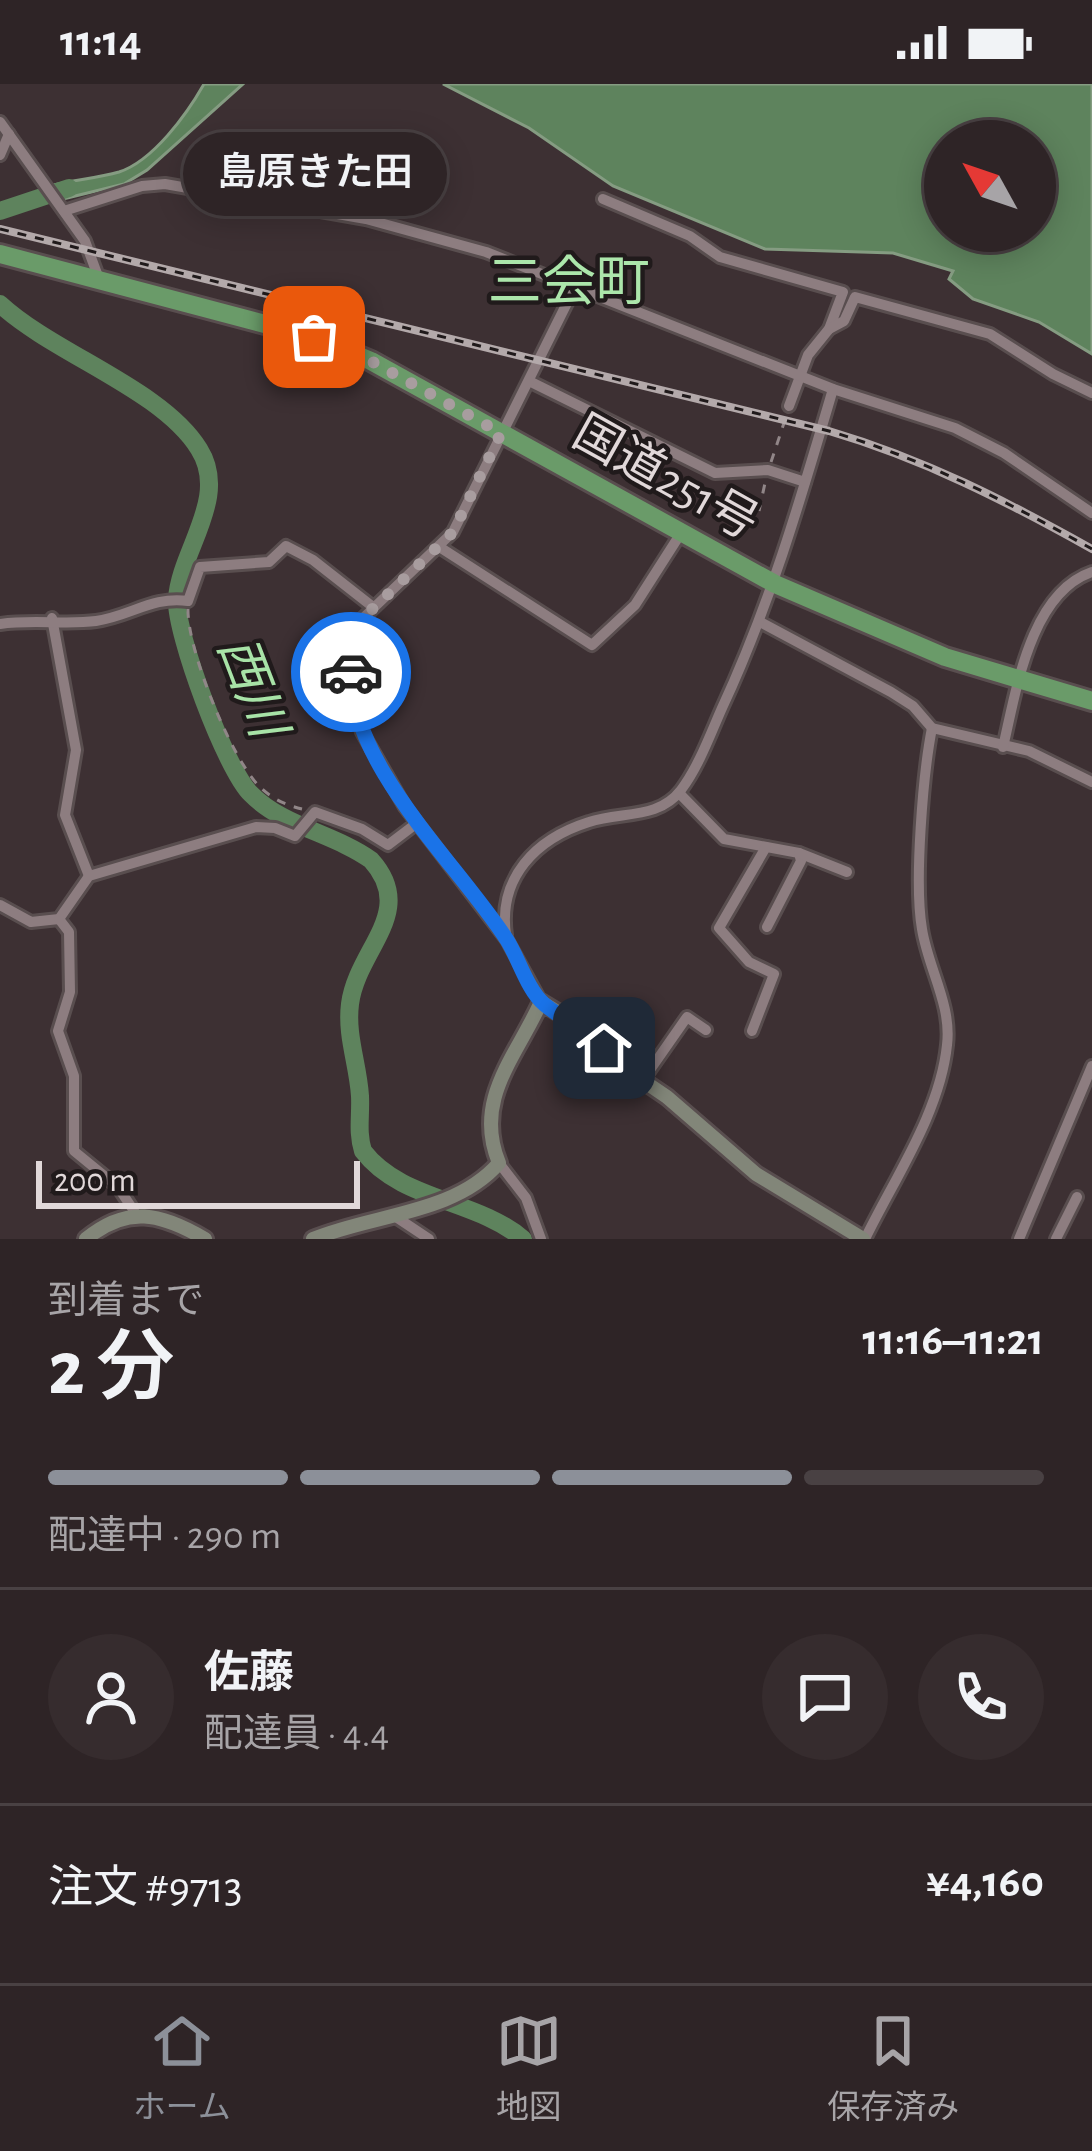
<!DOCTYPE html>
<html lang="ja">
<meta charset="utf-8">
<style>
:root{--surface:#2e2426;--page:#362c2e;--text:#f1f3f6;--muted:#a7a4a7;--line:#494143;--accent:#8c9099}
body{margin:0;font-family:"Alegreya Sans","Noto Sans JP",sans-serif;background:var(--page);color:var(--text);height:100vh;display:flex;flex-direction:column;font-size:45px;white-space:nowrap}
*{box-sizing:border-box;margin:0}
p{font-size:39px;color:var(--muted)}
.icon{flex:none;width:66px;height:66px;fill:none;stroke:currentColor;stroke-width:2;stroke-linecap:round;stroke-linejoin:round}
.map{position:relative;height:1155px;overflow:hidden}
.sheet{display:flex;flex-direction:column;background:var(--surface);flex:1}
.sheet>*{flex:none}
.needle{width:78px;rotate:310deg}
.controls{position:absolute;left:924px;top:36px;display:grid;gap:24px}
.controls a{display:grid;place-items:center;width:132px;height:132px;border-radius:50%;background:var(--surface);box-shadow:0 6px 30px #0003,0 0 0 3px var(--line);font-size:60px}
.scale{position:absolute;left:36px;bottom:30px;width:324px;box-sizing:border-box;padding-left:12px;border:6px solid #e1d8d9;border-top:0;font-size:33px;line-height:42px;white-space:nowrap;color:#e1d8d9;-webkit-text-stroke:9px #201a1b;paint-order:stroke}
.pin{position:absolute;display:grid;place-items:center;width:102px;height:102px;color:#fff;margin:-51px;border-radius:24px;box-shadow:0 6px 18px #0006}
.courier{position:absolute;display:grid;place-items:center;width:120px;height:120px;margin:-60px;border:9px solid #1a73e8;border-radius:50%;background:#fff;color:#222;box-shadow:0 3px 15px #0007}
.bubble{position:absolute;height:84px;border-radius:42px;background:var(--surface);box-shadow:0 6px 30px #0003,0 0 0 3px var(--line);font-size:39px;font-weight:600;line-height:84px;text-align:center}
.summary em{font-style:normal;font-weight:600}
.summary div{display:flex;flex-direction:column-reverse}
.summary{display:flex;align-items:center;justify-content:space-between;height:204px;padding:0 48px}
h1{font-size:78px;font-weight:600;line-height:90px}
.bar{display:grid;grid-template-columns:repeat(4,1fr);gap:18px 12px;align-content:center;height:144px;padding:0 48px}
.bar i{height:15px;border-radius:9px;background:var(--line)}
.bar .active{background:var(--accent)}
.bar p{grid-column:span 4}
.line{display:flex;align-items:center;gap:30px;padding:0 48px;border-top:3px solid var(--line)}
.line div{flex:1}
.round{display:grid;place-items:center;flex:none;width:126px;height:126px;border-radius:63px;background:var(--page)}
.status{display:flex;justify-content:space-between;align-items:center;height:84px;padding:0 60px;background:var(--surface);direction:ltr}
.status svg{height:33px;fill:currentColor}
.dock{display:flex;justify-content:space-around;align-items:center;height:168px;border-top:3px solid var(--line);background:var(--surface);font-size:33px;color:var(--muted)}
.dock a{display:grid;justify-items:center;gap:6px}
.dock .active{color:var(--accent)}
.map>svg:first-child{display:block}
.water{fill:#5e835d;stroke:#859c82;stroke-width:3;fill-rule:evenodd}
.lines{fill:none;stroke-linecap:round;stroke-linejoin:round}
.river{stroke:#5e835d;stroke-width:18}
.street-casing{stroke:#594e4f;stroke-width:16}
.secondary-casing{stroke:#594e4f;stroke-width:20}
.highway-casing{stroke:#594e4f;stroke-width:24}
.path{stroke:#918688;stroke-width:3;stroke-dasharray:9 9;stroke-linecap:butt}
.street{stroke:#8d7d80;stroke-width:10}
.secondary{stroke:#828679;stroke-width:14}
.highway{stroke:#6a9b69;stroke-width:18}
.rail-casing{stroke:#b3a9aa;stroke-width:8}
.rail{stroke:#201a1b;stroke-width:3;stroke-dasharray:9;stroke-linecap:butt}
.done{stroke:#a89d9f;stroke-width:12;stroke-dasharray:0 21.6}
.route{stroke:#1a73e8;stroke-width:15}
.labels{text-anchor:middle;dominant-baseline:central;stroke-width:9;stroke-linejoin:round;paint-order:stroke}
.street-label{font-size:48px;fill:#e1d8d9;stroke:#201a1b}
.water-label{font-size:51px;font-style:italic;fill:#a8e3a7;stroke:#201a1b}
.quarter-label{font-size:54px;fill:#ace6ab;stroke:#201a1b}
</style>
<div class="status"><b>11:14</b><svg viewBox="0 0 49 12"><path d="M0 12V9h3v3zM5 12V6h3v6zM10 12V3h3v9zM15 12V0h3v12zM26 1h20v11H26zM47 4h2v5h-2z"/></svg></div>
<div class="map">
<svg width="1092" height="1155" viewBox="0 0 1092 1155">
<rect width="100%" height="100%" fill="#3d3033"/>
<g class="water">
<path d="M204,0H243L147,86L124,100L63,115L54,101C75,96 98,94 119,88C153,77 187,30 204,0Z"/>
<path d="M443,0H1092V270L1039,238L973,215L949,195L953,187L893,169L765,165L613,102L529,44ZM945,57H1035V147H945Z"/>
</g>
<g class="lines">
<g class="river">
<polyline points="0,127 69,104"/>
<path d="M0,220C54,270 162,305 199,365C230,414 180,466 177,515C175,549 226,686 251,710C282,742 335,750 371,776C418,828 357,865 350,920C346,952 358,980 360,1012C361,1032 357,1048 363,1067C401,1117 476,1115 523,1155"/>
</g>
<g class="street-casing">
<g id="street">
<polyline points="0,38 85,157 99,195"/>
<polyline points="0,71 9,50"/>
<polyline points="603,115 690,152 720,173 843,208 829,245 808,271 789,322"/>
<polyline points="64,127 142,102 165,100 366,135 486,168 833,305 955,344 1004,369 1092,429"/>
<polyline points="829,245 844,237 855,213 990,250 1053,290 1092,309"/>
<polyline points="529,297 715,389 768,386 805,398"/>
<polyline points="441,464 592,561 635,521 681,449"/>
<polyline points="52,534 76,666 65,731 89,792"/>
<polyline points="762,539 891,608 913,622 932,644 1029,667 1092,698"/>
<path d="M0,540C33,535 65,541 96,537C131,532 152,512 188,517L200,483L269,478L286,462L313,476L373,523"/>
<path d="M1003,663C1016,608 1030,509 1092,488"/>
<polyline points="679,709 724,755 799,769 801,777 767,843"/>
<polyline points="799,769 847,788"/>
<polyline points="0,821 31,838 59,835 89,792 256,743 275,744 295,752 315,728 362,745 388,761 417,739"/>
<polyline points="59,835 69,848 70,908 58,947 74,992 74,1067 118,1103 136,1130"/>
<path d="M506,851C498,794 535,755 589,738C621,727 658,736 681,706C699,682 710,651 722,624C770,521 801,414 833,305"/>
<polyline points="541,918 507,856 405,723 362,648 351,605 351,584 362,535 453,448 575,203"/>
<polyline points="752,947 774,890 749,878 719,844 766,763"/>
<polyline points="643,996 687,933 706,946"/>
<polyline points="499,1079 526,1114 541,1155"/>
<polyline points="393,1131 429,1155"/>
<path d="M865,1155C894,1095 940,1029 947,961C952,921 928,884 922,845C914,799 923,690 932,644"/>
<polyline points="1019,1155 1092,982"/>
<polyline points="1056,1155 1077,1113"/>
</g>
</g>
<g class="secondary-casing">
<g id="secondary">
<path d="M86,1155C127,1121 161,1129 205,1155"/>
<path d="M313,1155C373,1130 455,1130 499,1079C473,1016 516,973 541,918L584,944L623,983L667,1013L756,1090L863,1155"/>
</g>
</g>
<g class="highway-casing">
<polyline id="highway" points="0,170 314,253 371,277 775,500 945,573 1092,617"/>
</g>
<g class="path">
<polyline points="771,378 787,330"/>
<polyline points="759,427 765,399"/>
<path d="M188,525C187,565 231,675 260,703C272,715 286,721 302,725"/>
</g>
<use href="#street" class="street"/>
<use href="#secondary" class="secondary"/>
<use href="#highway" class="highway"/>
<g class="rail-casing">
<path id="rail" d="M0,145L829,347C924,375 1006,417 1092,465"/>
</g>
<use href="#rail" class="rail"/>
</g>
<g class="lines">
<polyline class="done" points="314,253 371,277 501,349 453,448 362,535 351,588"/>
<path class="route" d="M351,588C350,682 458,780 507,856C519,875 527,905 544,920C563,936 585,946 604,964"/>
</g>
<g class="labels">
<g class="street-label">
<text transform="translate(665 395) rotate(29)">国道251号</text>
</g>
<g class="water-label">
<text transform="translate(251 603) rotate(69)">西川</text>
</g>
<g class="quarter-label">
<text x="569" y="200">三会町</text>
</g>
</g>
</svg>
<div class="controls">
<a><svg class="needle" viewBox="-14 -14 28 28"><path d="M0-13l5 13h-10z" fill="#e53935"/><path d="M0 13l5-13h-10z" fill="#a7a4a7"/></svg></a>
</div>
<div class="scale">200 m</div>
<div class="pin" style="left:314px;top:253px;background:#ea580c"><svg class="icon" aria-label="bag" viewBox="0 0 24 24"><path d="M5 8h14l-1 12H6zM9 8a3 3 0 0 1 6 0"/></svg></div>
<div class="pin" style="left:604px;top:964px;background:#1f2937"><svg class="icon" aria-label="home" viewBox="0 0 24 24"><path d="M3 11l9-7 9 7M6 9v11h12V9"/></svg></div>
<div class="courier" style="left:351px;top:588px"><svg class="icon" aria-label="car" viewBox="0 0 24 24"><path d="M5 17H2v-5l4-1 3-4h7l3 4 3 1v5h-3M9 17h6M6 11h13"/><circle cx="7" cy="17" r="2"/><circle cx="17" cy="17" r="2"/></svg></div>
<div class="bubble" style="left:183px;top:48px;width:264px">島原きた田</div>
</div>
<section class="sheet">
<div class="summary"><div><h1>2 分</h1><p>到着まで</p></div><em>11:16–11:21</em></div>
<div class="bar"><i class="active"></i><i class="active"></i><i class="active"></i><i></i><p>配達中 · 290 m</p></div>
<div class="line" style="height:216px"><a class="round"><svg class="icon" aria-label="person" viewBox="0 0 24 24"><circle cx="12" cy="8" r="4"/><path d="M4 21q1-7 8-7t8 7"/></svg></a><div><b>佐藤</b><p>配達員 · 4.4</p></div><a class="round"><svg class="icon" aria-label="chat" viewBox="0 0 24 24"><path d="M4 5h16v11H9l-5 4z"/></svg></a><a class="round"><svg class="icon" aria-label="phone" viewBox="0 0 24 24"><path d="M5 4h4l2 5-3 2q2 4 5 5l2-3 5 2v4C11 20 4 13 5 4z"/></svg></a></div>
<div class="line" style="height:156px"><div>注文 #9713</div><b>¥4,160</b></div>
</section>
<nav class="dock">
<a class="active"><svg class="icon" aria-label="home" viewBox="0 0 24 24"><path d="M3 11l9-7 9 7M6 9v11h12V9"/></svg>ホーム</a>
<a><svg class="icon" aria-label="map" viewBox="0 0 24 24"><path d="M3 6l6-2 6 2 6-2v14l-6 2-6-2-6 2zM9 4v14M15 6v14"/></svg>地図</a>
<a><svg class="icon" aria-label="saved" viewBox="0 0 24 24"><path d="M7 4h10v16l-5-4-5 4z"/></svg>保存済み</a>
</nav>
